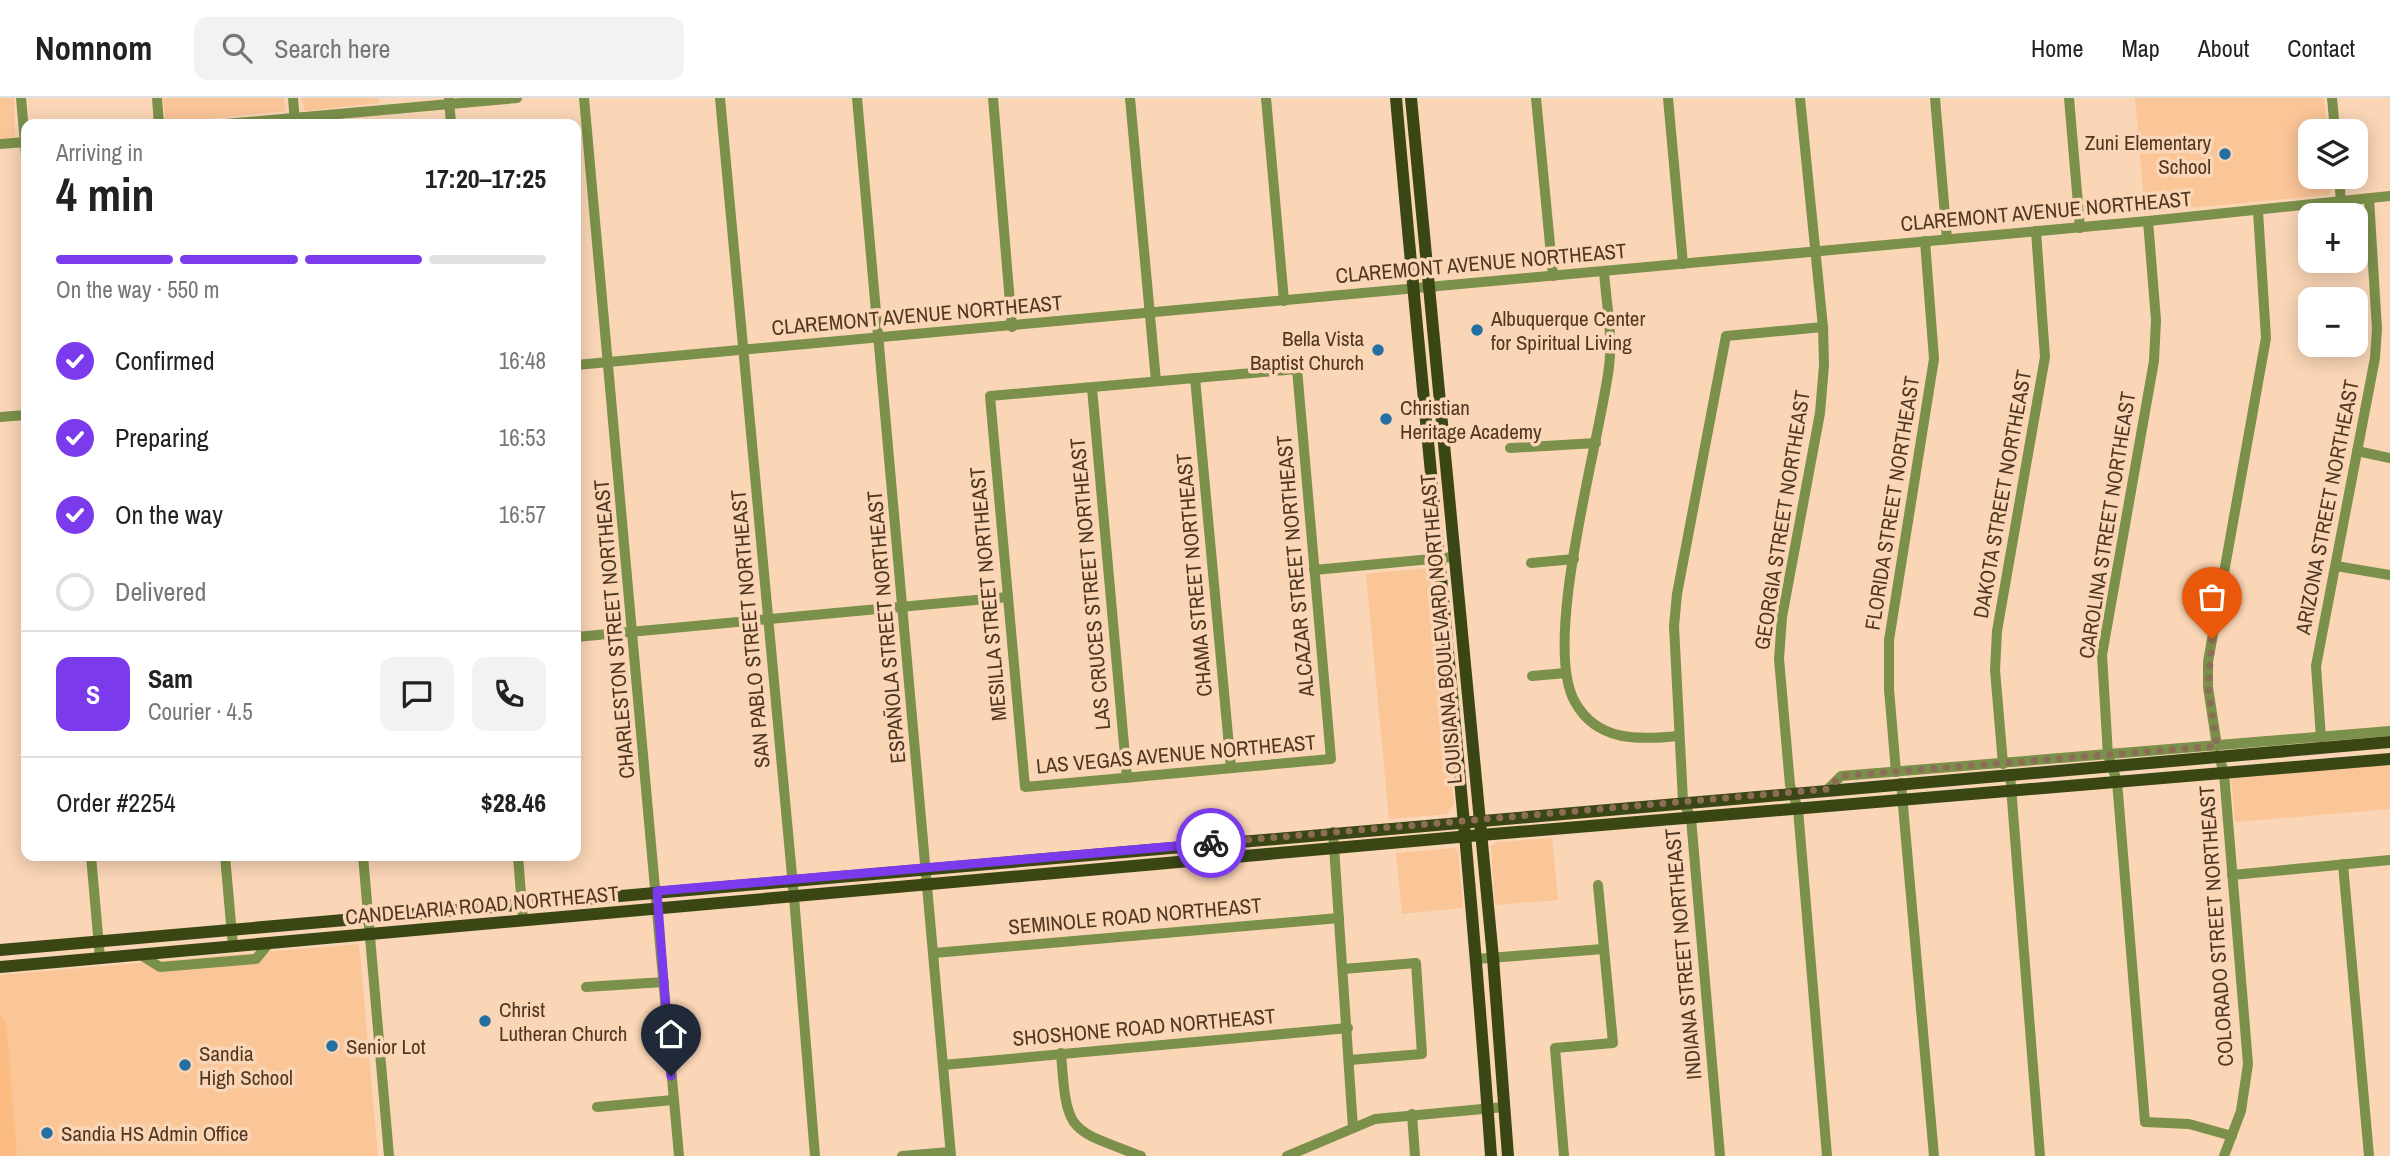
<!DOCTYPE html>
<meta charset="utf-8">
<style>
:root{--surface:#fff;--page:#f2f2f2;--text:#222;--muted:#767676;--line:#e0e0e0;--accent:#7c3aed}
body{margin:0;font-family:"Archivo Narrow",sans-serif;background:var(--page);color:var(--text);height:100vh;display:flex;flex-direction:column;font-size:26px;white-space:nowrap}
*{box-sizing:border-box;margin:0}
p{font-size:23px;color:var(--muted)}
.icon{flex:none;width:38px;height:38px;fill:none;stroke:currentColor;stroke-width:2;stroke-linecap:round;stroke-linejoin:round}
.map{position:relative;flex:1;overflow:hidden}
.details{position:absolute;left:21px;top:21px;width:560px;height:742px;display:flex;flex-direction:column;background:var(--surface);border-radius:14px;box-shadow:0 4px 18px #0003}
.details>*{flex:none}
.tools{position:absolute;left:2298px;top:21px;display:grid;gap:14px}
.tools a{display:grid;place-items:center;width:70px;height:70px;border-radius:14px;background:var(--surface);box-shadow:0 4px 18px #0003;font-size:35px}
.pin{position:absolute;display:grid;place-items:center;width:60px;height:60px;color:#fff;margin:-72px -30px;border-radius:50% 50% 50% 0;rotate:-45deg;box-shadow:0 0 7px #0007}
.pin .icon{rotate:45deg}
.courier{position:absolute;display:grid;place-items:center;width:70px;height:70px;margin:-35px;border:5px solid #7c3aed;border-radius:50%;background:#fff;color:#222;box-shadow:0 2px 9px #0007}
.overview em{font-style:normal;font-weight:700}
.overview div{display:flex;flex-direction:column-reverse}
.overview{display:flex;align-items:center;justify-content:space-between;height:119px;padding:0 35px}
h1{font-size:46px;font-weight:700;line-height:52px}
.bar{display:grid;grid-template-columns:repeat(4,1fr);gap:10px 7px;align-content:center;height:84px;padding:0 35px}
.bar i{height:9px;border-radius:5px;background:var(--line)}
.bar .active{background:var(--accent)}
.bar p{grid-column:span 4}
.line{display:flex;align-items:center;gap:18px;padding:0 35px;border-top:2px solid var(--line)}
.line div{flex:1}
.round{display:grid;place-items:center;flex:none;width:74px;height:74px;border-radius:14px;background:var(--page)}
ol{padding:0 35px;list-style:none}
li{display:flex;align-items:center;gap:21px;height:77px}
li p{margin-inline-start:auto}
li .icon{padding:7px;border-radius:50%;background:var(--accent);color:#fff;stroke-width:4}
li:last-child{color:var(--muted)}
li i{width:38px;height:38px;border:4px solid var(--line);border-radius:50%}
header{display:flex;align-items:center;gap:42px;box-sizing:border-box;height:98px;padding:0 35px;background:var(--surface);border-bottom:2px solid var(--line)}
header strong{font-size:33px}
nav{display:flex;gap:38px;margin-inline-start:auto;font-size:24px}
.search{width:490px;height:63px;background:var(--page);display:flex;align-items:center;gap:18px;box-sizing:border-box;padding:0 24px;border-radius:14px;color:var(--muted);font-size:26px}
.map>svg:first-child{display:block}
.built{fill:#fac597}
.green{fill:#fcbc81}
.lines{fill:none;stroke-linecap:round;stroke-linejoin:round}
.minor{stroke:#7b904a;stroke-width:10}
.major{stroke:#3a4715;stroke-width:12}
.done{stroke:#8b6e55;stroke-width:7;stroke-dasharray:0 12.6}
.route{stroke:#7c3aed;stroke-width:9}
.poi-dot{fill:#2470a3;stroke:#fad5b6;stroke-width:2.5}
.labels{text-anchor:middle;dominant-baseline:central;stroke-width:7;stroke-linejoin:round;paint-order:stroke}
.poi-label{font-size:21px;fill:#4f3721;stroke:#fad5b6;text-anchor:start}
.street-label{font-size:21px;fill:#4f3721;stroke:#fad5b6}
</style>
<header>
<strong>Nomnom</strong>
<div class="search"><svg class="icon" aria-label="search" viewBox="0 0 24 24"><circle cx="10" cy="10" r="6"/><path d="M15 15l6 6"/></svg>Search here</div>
<nav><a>Home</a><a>Map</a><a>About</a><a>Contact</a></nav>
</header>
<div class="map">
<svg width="2390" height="1058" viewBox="0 0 2390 1058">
<rect width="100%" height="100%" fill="#fad5b6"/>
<g class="built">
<polygon points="0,0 14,0 15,39 0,41"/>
<polygon points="163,0 284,0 285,13 170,25 165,21"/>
<polygon points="301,0 379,0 379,5 305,13"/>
<polygon points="2135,0 2324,0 2327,33 2310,33 2310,79 2331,79 2332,91 2329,97 2145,114"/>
<polygon points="1426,470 1430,473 1454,707 1447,716 1389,721 1366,476"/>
<polygon points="2390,666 2390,711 2235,724 2231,680"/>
<polygon points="1552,740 1558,802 1495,807 1491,748 1498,744"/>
<polygon points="1454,750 1458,753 1463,810 1402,816 1396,755"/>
<polygon points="359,846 378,1058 0,1058 0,877"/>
</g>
<polygon class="green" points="0,918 6,923 17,1058 0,1058"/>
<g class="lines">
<g class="minor">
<polyline points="21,0 26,57"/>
<polyline points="157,0 159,26"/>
<polyline points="293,0 295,25"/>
<polyline points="584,0 679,1058"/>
<polyline points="720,0 794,799 815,1058"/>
<polyline points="857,0 951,1058"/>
<polyline points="993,0 1012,229"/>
<polyline points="1130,0 1156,283"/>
<polyline points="1266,0 1284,203"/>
<polyline points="1536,0 1553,178"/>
<polyline points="1668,0 1683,166"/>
<polyline points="1800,0 1823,229 1824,267 1820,315 1782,519 1779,561 1790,687 1798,711 1827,1058"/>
<polyline points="1935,0 1947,141"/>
<polyline points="2069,0 2080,130"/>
<polyline points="2332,0 2335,33"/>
<polyline points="449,1 451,26"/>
<polyline points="225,26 517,0"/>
<polyline points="0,46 26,44"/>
<polyline points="2339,79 2341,104"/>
<polyline points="2148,123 2156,222 2154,263 2102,557 2108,657 2117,683 2145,1024 2189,1026 2232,1038"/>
<path d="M1604,173C1606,204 1613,237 1609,269C1600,343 1541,545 1575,604C1597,644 1639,642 1679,638"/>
<polyline points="576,267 2148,123 2390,98"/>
<polygon points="1297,271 1331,661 1025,689 990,298"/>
<polyline points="1195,280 1231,670"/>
<polyline points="1092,290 1127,680"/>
<polyline points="0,319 26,317"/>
<polyline points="1510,350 1596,345"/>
<polyline points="2357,353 2390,360"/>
<polyline points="1531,465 1574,461"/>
<polyline points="2336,468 2390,477"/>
<polyline points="1314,472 1453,459"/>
<polyline points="576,539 1008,499"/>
<polyline points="1532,578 1566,575"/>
<polyline points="2321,640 2316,568 2375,260 2377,231 2369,101"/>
<polyline points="2217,648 2208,589 2208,564 2266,240 2258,113"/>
<polyline points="2219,658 2224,675 2248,966 2241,1013 2224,1058"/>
<polyline points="2003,666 1995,572 1997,533 2045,259 2036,133"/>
<polyline points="1896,674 1889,591 1889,542 1934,261 1925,143"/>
<polyline points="2010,676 2040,1058"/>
<polyline points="1901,685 1934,1058"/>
<polyline points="1828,691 1841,678 2390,633"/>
<polyline points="1333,734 1353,1030"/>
<polyline points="91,758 100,860"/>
<polyline points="225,758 233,848"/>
<polyline points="363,758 389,1058"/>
<polyline points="518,758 523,822"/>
<polyline points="2343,766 2369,1058"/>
<polyline points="2232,777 2390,762"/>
<polyline points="934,855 1339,820"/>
<polyline points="141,857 160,869 256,861 269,845"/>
<polyline points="1477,861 1603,851"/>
<polyline points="1343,871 1416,865 1422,956 1350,962"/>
<polyline points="586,889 664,884"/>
<path d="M1061,955C1067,1037 1068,1030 1141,1058"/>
<polyline points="943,967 1348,930"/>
<polyline points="597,1009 673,1002"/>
<polyline points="1412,1016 1415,1058"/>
<polyline points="902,1058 950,1054"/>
<polyline points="1287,1058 1375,1021 1504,1009"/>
<polyline points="1564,1058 1555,950 1613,945 1598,787"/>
<polyline points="1720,1058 1691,720 1683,703 1674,528 1677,496 1726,238 1823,229"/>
</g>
<g class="major">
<path d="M1396,0C1427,353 1466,705 1491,1058"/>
<polyline points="1411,0 1493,860 1508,1058"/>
<polyline points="0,852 2390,644"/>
<polyline points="0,869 1481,737 2390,661"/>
</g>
</g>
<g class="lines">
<polyline class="done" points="1211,745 1828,691 1841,678 2217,648 2208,589 2212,541"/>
<polyline class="route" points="671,978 657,793 1211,745"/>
</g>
<g class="poi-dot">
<circle cx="2225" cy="56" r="7"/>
<circle cx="1477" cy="232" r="7"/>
<circle cx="1378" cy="252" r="7"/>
<circle cx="1386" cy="321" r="7"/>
<circle cx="485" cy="923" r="7"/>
<circle cx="332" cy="948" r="7"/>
<circle cx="185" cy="967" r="7"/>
<circle cx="47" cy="1035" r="7"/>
</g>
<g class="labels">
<g class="poi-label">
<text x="2211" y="44" text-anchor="end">Zuni Elementary<tspan x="2211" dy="24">School</tspan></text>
<text x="1491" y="220">Albuquerque Center<tspan x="1491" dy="24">for Spiritual Living</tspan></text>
<text x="1364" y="240" text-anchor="end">Bella Vista<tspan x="1364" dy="24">Baptist Church</tspan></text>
<text x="1400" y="309">Christian<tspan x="1400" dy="24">Heritage Academy</tspan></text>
<text x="499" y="911">Christ<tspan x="499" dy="24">Lutheran Church</tspan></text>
<text x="346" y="948">Senior Lot</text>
<text x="199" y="955">Sandia<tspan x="199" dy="24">High School</tspan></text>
<text x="61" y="1035">Sandia HS Admin Office</text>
</g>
<g class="street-label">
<text transform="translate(2046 113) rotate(-5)">CLAREMONT AVENUE NORTHEAST</text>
<text transform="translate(1481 165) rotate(-5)">CLAREMONT AVENUE NORTHEAST</text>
<text transform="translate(917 217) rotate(-5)">CLAREMONT AVENUE NORTHEAST</text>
<text transform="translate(2002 396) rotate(-80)">DAKOTA STREET NORTHEAST</text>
<text transform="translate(1892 405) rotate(-81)">FLORIDA STREET NORTHEAST</text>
<text transform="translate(2327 409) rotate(-79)">ARIZONA STREET NORTHEAST</text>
<text transform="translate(1782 422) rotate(-81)">GEORGIA STREET NORTHEAST</text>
<text transform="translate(2107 427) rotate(-81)">CAROLINA STREET NORTHEAST</text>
<text transform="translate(1295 468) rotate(-95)">ALCAZAR STREET NORTHEAST</text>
<text transform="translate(1194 477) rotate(-95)">CHAMA STREET NORTHEAST</text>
<text transform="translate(1090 486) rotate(-95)">LAS CRUCES STREET NORTHEAST</text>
<text transform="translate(988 496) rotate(-95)">MESILLA STREET NORTHEAST</text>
<text transform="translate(886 529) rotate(-95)">ESPAÑOLA STREET NORTHEAST</text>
<text transform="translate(614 531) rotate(-95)">CHARLESTON STREET NORTHEAST</text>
<text transform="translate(750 531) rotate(-95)">SAN PABLO STREET NORTHEAST</text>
<text transform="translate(1441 531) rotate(-95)">LOUISIANA BOULEVARD NORTHEAST</text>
<text transform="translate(1176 656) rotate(-5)">LAS VEGAS AVENUE NORTHEAST</text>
<text transform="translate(482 807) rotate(-5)">CANDELARIA ROAD NORTHEAST</text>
<text transform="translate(1135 818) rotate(-5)">SEMINOLE ROAD NORTHEAST</text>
<text transform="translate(2216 828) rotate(-94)">COLORADO STREET NORTHEAST</text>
<text transform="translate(1683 856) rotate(-95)">INDIANA STREET NORTHEAST</text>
<text transform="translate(1144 929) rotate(-5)">SHOSHONE ROAD NORTHEAST</text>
</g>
</g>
</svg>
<div class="tools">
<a><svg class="icon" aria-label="layers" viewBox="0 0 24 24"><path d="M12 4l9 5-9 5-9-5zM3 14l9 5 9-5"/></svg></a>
<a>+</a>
<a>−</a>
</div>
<div class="pin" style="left:2212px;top:541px;background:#ea580c"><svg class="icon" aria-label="bag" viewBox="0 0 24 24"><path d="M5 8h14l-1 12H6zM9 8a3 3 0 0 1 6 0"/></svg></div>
<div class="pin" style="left:671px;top:978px;background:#1f2937"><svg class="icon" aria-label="home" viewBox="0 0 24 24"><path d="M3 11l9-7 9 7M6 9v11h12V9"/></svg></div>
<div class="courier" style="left:1211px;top:745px"><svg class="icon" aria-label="bike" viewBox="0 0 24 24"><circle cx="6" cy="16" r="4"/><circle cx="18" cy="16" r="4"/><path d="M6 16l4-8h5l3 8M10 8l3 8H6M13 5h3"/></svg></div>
<section class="details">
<div class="overview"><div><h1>4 min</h1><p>Arriving in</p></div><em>17:20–17:25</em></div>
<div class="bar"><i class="active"></i><i class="active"></i><i class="active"></i><i></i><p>On the way · 550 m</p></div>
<ol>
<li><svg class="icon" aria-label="check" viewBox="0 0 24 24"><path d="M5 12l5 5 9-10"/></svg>Confirmed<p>16:48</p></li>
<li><svg class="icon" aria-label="check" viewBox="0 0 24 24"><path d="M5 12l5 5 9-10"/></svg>Preparing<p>16:53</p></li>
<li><svg class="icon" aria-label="check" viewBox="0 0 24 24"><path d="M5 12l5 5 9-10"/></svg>On the way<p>16:57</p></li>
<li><i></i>Delivered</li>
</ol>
<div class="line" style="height:126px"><b class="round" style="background:var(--accent);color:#fff">S</b><div><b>Sam</b><p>Courier · 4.5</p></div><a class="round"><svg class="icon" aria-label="chat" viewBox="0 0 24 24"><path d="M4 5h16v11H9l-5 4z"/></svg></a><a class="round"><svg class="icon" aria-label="phone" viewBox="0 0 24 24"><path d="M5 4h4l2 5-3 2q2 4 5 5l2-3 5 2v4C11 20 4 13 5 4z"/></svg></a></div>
<div class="line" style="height:91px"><div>Order #2254</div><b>$28.46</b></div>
</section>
</div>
